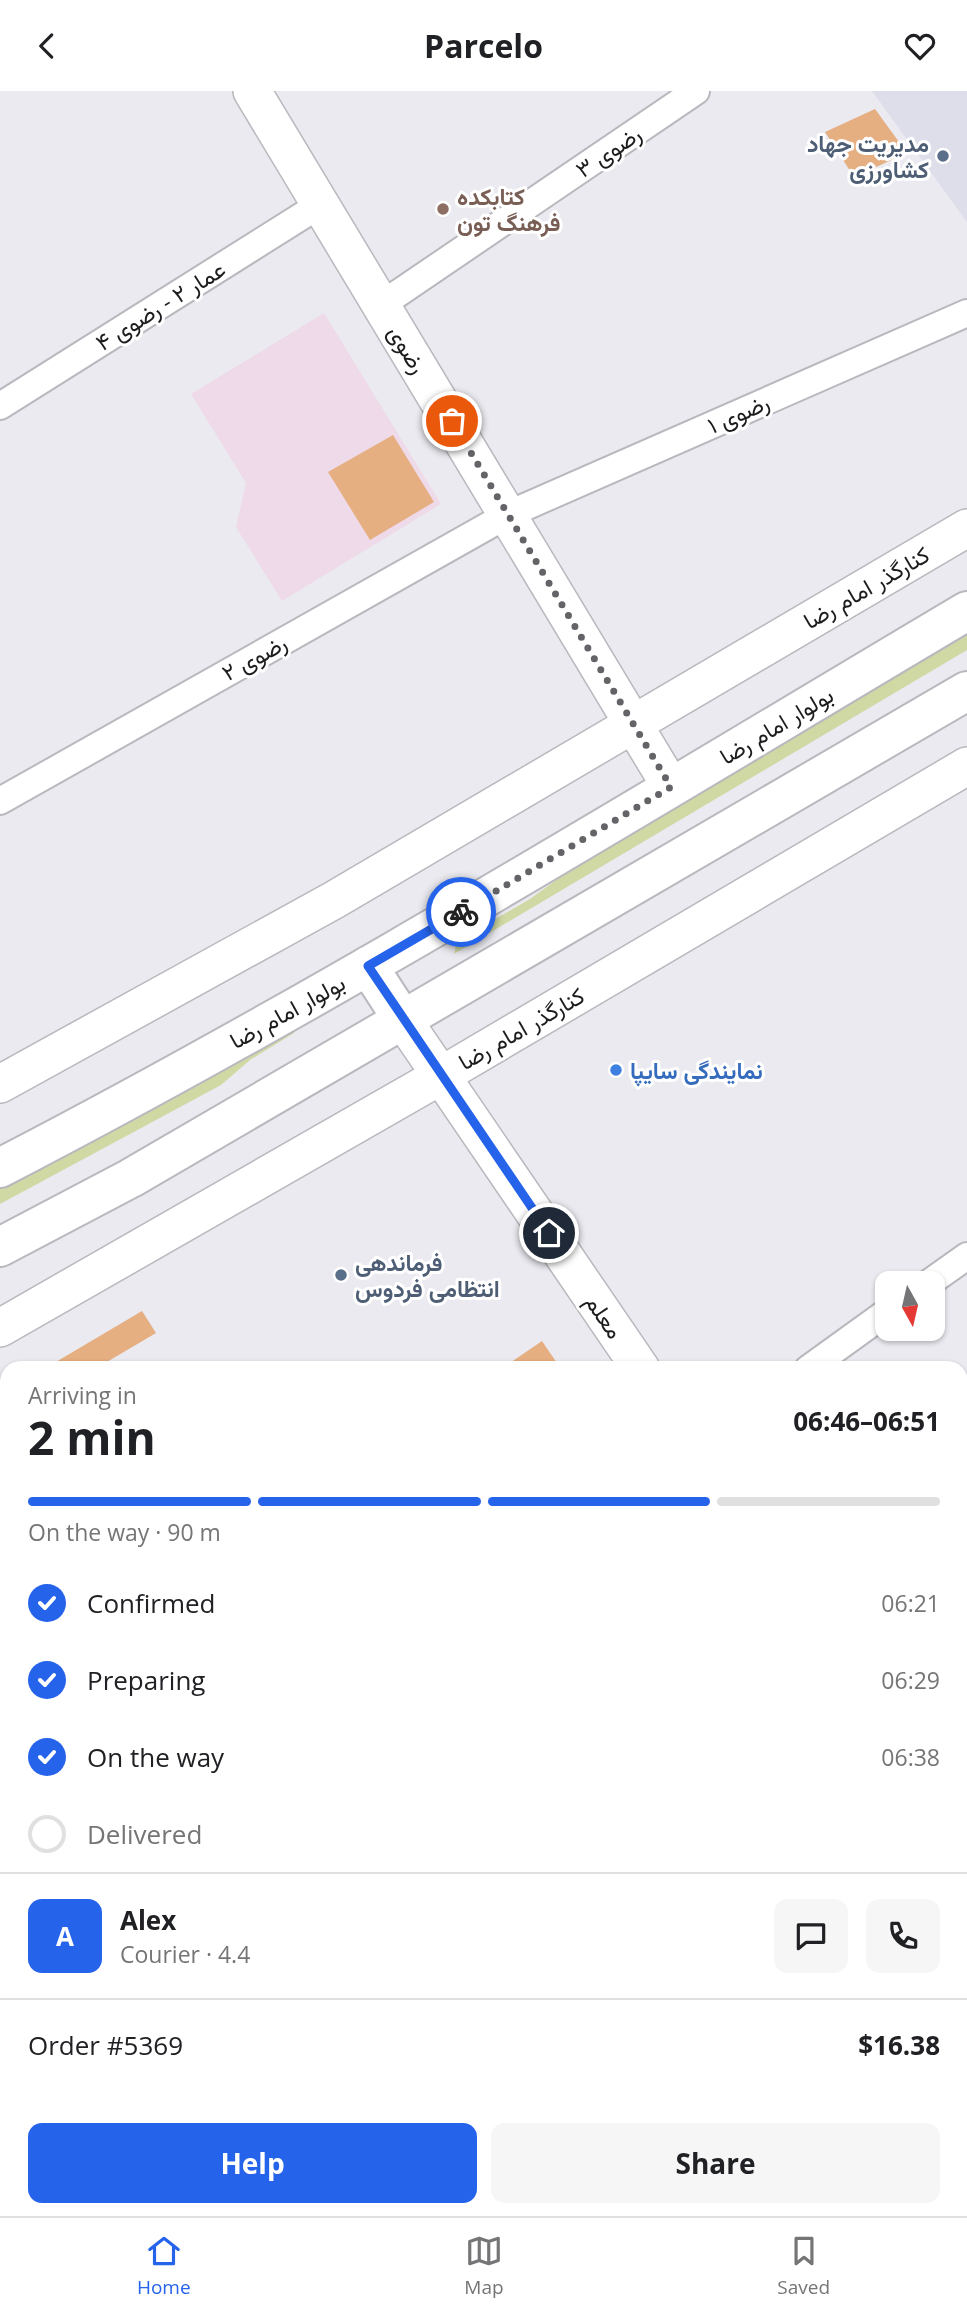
<!DOCTYPE html>
<meta charset="utf-8">
<style>
:root{--surface:#fff;--page:#f6f6f6;--text:#202124;--muted:#757577;--line:#e0e0e0;--accent:#2563eb}
body{margin:0;font-family:"Open Sans",Vazirmatn,sans-serif;background:var(--page);color:var(--text);height:100vh;display:flex;flex-direction:column;font-size:26px;white-space:nowrap}
*{box-sizing:border-box;margin:0}
p{font-size:23px;color:var(--muted)}
.icon{flex:none;width:38px;height:38px;fill:none;stroke:currentColor;stroke-width:2;stroke-linecap:round;stroke-linejoin:round}
.map{position:relative;flex:1;overflow:hidden}
.details{position:absolute;left:0px;top:1270px;width:968px;height:856px;display:flex;flex-direction:column;background:var(--surface);border-radius:21px 21px 0 0;box-shadow:0 2px 5px #0004}
.details>*{flex:none}
.needle{width:46px;rotate:172deg}
.fabs{position:absolute;left:875px;top:1180px;display:grid;gap:14px}
.fabs a{display:grid;place-items:center;width:70px;height:70px;border-radius:14px;background:var(--surface);box-shadow:0 2px 5px #0004;font-size:35px}
.pin{position:absolute;display:grid;place-items:center;width:60px;height:60px;color:#fff;margin:-30px;border:4px solid #fff;border-radius:50%;box-shadow:0 2px 7px #0007}
.courier{position:absolute;display:grid;place-items:center;width:70px;height:70px;margin:-35px;border:5px solid #2563eb;border-radius:50%;background:#fff;color:#222;box-shadow:0 2px 9px #0007}
.head em{font-style:normal;font-weight:700}
.head div{display:flex;flex-direction:column-reverse}
.head{display:flex;align-items:center;justify-content:space-between;height:119px;padding:0 28px}
h1{font-size:46px;font-weight:700;line-height:52px}
.bar{display:grid;grid-template-columns:repeat(4,1fr);gap:10px 7px;align-content:center;height:84px;padding:0 28px}
.bar i{height:9px;border-radius:5px;background:var(--line)}
.bar .on{background:var(--accent)}
.bar p{grid-column:span 4}
.line{display:flex;align-items:center;gap:18px;padding:0 28px;border-top:2px solid var(--line)}
.line div{flex:1}
.round{display:grid;place-items:center;flex:none;width:74px;height:74px;border-radius:14px;background:var(--page)}
ol{padding:0 28px;list-style:none}
li{display:flex;align-items:center;gap:21px;height:77px}
li p{margin-inline-start:auto}
li .icon{padding:7px;border-radius:50%;background:var(--accent);color:#fff;stroke-width:4}
li:last-child{color:var(--muted)}
li i{width:38px;height:38px;border:4px solid var(--line);border-radius:50%}
.action{display:flex;gap:14px;margin-top:auto;padding:14px 28px}
.action a{flex:1;height:80px;border-radius:14px;background:var(--accent);color:#fff;font-size:28px;font-weight:700;line-height:80px;text-align:center}
.action a+a{background:var(--page);color:var(--text)}
header{display:flex;justify-content:space-between;align-items:center;height:91px;padding:0 28px;background:var(--surface);font-size:32px;font-weight:700}
.menu{display:flex;justify-content:space-around;align-items:center;height:98px;border-top:2px solid var(--line);background:var(--surface);font-size:19px;color:var(--muted)}
.menu a{display:grid;justify-items:center;gap:4px}
.menu .on{color:var(--accent)}
.map>svg:first-child{display:block}
.built{fill:#dedeeb}
.education{fill:#eedae9}
.green{fill:#d0d9a4}
.building{fill:#e6af82}
.lines{fill:none;stroke-linecap:round;stroke-linejoin:round}
.street-casing{stroke:#b8b8be;stroke-width:30}
.secondary-casing{stroke:#b8b8be;stroke-width:40}
.primary-casing{stroke:#b8b8be;stroke-width:42}
.path{stroke:#828286;stroke-width:4.5;stroke-dasharray:7 3.5;stroke-linecap:butt}
.street{stroke:#fff;stroke-width:26}
.secondary{stroke:#fff;stroke-width:37}
.primary{stroke:#fff;stroke-width:38}
.done{stroke:#646468;stroke-width:7;stroke-dasharray:0 12.6}
.route{stroke:#2563eb;stroke-width:9}
.service-dot{fill:#5c6f8a;stroke:#fff;stroke-width:2.5}
.education-dot{fill:#8d6e63;stroke:#fff;stroke-width:2.5}
.shop-dot{fill:#3f7fe0;stroke:#fff;stroke-width:2.5}
.labels{text-anchor:middle;dominant-baseline:central;stroke-width:6;stroke-linejoin:round;paint-order:stroke}
.service-label{font-size:23px;font-weight:bold;fill:#4e5e75;stroke:#fff;text-anchor:end}
.street-label{font-size:23px;fill:#1c1c1e;stroke:#fff}
.education-label{font-size:23px;font-weight:bold;fill:#785e54;stroke:#fff;text-anchor:start}
.shop-label{font-size:23px;font-weight:bold;fill:#366cbe;stroke:#fff;text-anchor:start}
</style>
<header><svg class="icon" aria-label="back" viewBox="0 0 24 24"><path d="M15 5l-7 7 7 7"/></svg>Parcelo<svg class="icon" aria-label="heart" viewBox="0 0 24 24"><path d="M12 20l-8-8c-3-5 5-10 8-4 3-6 11-1 8 4z"/></svg></header>
<div class="map">
<svg width="967" height="2125" viewBox="0 0 967 2125">
<rect width="100%" height="100%" fill="#eaeaf0"/>
<g class="built">
<polygon points="872,0 967,0 967,131"/>
<polygon points="7,1708 7,1953 0,1943 0,1713"/>
<polygon points="0,1946 7,1957 7,2119 87,2119 78,2125 0,2125"/>
</g>
<polygon class="education" points="324,222 441,413 282,510 236,436 246,392 191,303"/>
<g class="green">
<polygon points="967,541 967,559 454,863 457,850 530,808 599,758"/>
<polygon points="296,930 294,942 250,969 221,994 0,1113 0,1096 142,1024"/>
</g>
<g class="building">
<polygon points="875,18 907,62 854,86 825,41"/>
<polygon points="393,344 434,411 370,449 328,381"/>
<polygon points="142,1220 156,1242 95,1278 44,1278"/>
<polygon points="542,1250 561,1278 501,1278"/>
<polygon points="7,1355 7,1479 0,1478 0,1360"/>
<polygon points="7,1996 7,2113 2,2116 0,2001"/>
</g>
<g class="lines">
<g class="street-casing">
<g id="street">
<polyline points="381,214 696,0"/>
<polyline points="0,315 321,113"/>
<polyline points="0,710 509,423 967,222"/>
<polyline points="929,1192 967,1165"/>
<polyline points="808,1278 887,1221"/>
<polyline points="651,2125 659,2119"/>
</g>
</g>
<g class="secondary-casing">
<g id="secondary">
<polyline points="252,0 671,696"/>
<polyline points="403,929 641,1278"/>
<polyline points="0,993 334,809 967,437"/>
<polyline points="0,1237 442,984 967,675"/>
<polyline points="961,1564 967,1559"/>
<polyline points="961,1625 967,1620"/>
<polyline points="961,1703 967,1712"/>
<polyline points="961,1764 967,1773"/>
<polyline points="155,2125 163,2119"/>
<polyline points="242,2125 250,2119"/>
</g>
</g>
<g class="primary-casing">
<g id="primary">
<polyline points="368,875 403,929"/>
<path d="M0,1077C330,906 647,710 967,520"/>
<polyline points="0,1156 131,1087 967,600"/>
</g>
</g>
<polyline class="path" points="961,1916 967,1912"/>
<use href="#street" class="street"/>
<use href="#secondary" class="secondary"/>
<use href="#primary" class="primary"/>
</g>
<g class="lines">
<polyline class="done" points="452,330 671,696 461,821"/>
<polyline class="route" points="461,821 368,875 549,1142"/>
</g>
<g class="service-dot">
<circle cx="943" cy="65" r="7"/>
<circle cx="341" cy="1184" r="7"/>
</g>
<circle class="education-dot" cx="443" cy="118" r="7"/>
<circle class="shop-dot" cx="616" cy="979" r="7"/>
<g class="labels">
<g class="service-label">
<text x="929" y="52">مدیریت جهاد<tspan x="929" dy="26">کشاورزی</tspan></text>
<text x="355" y="1171" text-anchor="start">فرماندهی<tspan x="355" dy="26">انتظامی فردوس</tspan></text>
</g>
<g class="street-label">
<text transform="translate(608 60) rotate(-34)">رضوی ۳</text>
<text transform="translate(160 214) rotate(-32)">عمار ۲ - رضوی ۴</text>
<text transform="translate(408 258) rotate(59)">رضوی</text>
<text transform="translate(738 322) rotate(-24)">رضوی ۱</text>
<text transform="translate(866 496) rotate(-30)">کنارگذر امام رضا</text>
<text transform="translate(254 566) rotate(-29)">رضوی ۲</text>
<text transform="translate(776 634) rotate(-31)">بولوار امام رضا</text>
<text transform="translate(287 920) rotate(-29)">بولوار امام رضا</text>
<text transform="translate(521 937) rotate(-30)">کنارگذر امام رضا</text>
<text transform="translate(605 1225) rotate(56)">معلم</text>
</g>
<g class="education-label">
<text x="457" y="105">کتابکده<tspan x="457" dy="26">فرهنگ تون</tspan></text>
</g>
<g class="shop-label">
<text x="630" y="979">نمایندگی سایپا</text>
</g>
</g>
</svg>
<div class="fabs">
<a><svg class="needle" viewBox="-14 -14 28 28"><path d="M0-13l5 13h-10z" fill="#e53935"/><path d="M0 13l5-13h-10z" fill="#757577"/></svg></a>
</div>
<div class="pin" style="left:452px;top:330px;background:#ea580c"><svg class="icon" aria-label="bag" viewBox="0 0 24 24"><path d="M5 8h14l-1 12H6zM9 8a3 3 0 0 1 6 0"/></svg></div>
<div class="pin" style="left:549px;top:1142px;background:#1f2937"><svg class="icon" aria-label="home" viewBox="0 0 24 24"><path d="M3 11l9-7 9 7M6 9v11h12V9"/></svg></div>
<div class="courier" style="left:461px;top:821px"><svg class="icon" aria-label="bike" viewBox="0 0 24 24"><circle cx="6" cy="16" r="4"/><circle cx="18" cy="16" r="4"/><path d="M6 16l4-8h5l3 8M10 8l3 8H6M13 5h3"/></svg></div>
<section class="details">
<div class="head"><div><h1>2 min</h1><p>Arriving in</p></div><em>06:46–06:51</em></div>
<div class="bar"><i class="on"></i><i class="on"></i><i class="on"></i><i></i><p>On the way · 90 m</p></div>
<ol>
<li><svg class="icon" aria-label="check" viewBox="0 0 24 24"><path d="M5 12l5 5 9-10"/></svg>Confirmed<p>06:21</p></li>
<li><svg class="icon" aria-label="check" viewBox="0 0 24 24"><path d="M5 12l5 5 9-10"/></svg>Preparing<p>06:29</p></li>
<li><svg class="icon" aria-label="check" viewBox="0 0 24 24"><path d="M5 12l5 5 9-10"/></svg>On the way<p>06:38</p></li>
<li><i></i>Delivered</li>
</ol>
<div class="line" style="height:126px"><b class="round" style="background:var(--accent);color:#fff">A</b><div><b>Alex</b><p>Courier · 4.4</p></div><a class="round"><svg class="icon" aria-label="chat" viewBox="0 0 24 24"><path d="M4 5h16v11H9l-5 4z"/></svg></a><a class="round"><svg class="icon" aria-label="phone" viewBox="0 0 24 24"><path d="M5 4h4l2 5-3 2q2 4 5 5l2-3 5 2v4C11 20 4 13 5 4z"/></svg></a></div>
<div class="line" style="height:91px"><div>Order #5369</div><b>$16.38</b></div>
<div class="action"><a>Help</a><a>Share</a></div>
</section>
</div>
<nav class="menu">
<a class="on"><svg class="icon" aria-label="home" viewBox="0 0 24 24"><path d="M3 11l9-7 9 7M6 9v11h12V9"/></svg>Home</a>
<a><svg class="icon" aria-label="map" viewBox="0 0 24 24"><path d="M3 6l6-2 6 2 6-2v14l-6 2-6-2-6 2zM9 4v14M15 6v14"/></svg>Map</a>
<a><svg class="icon" aria-label="saved" viewBox="0 0 24 24"><path d="M7 4h10v16l-5-4-5 4z"/></svg>Saved</a>
</nav>
